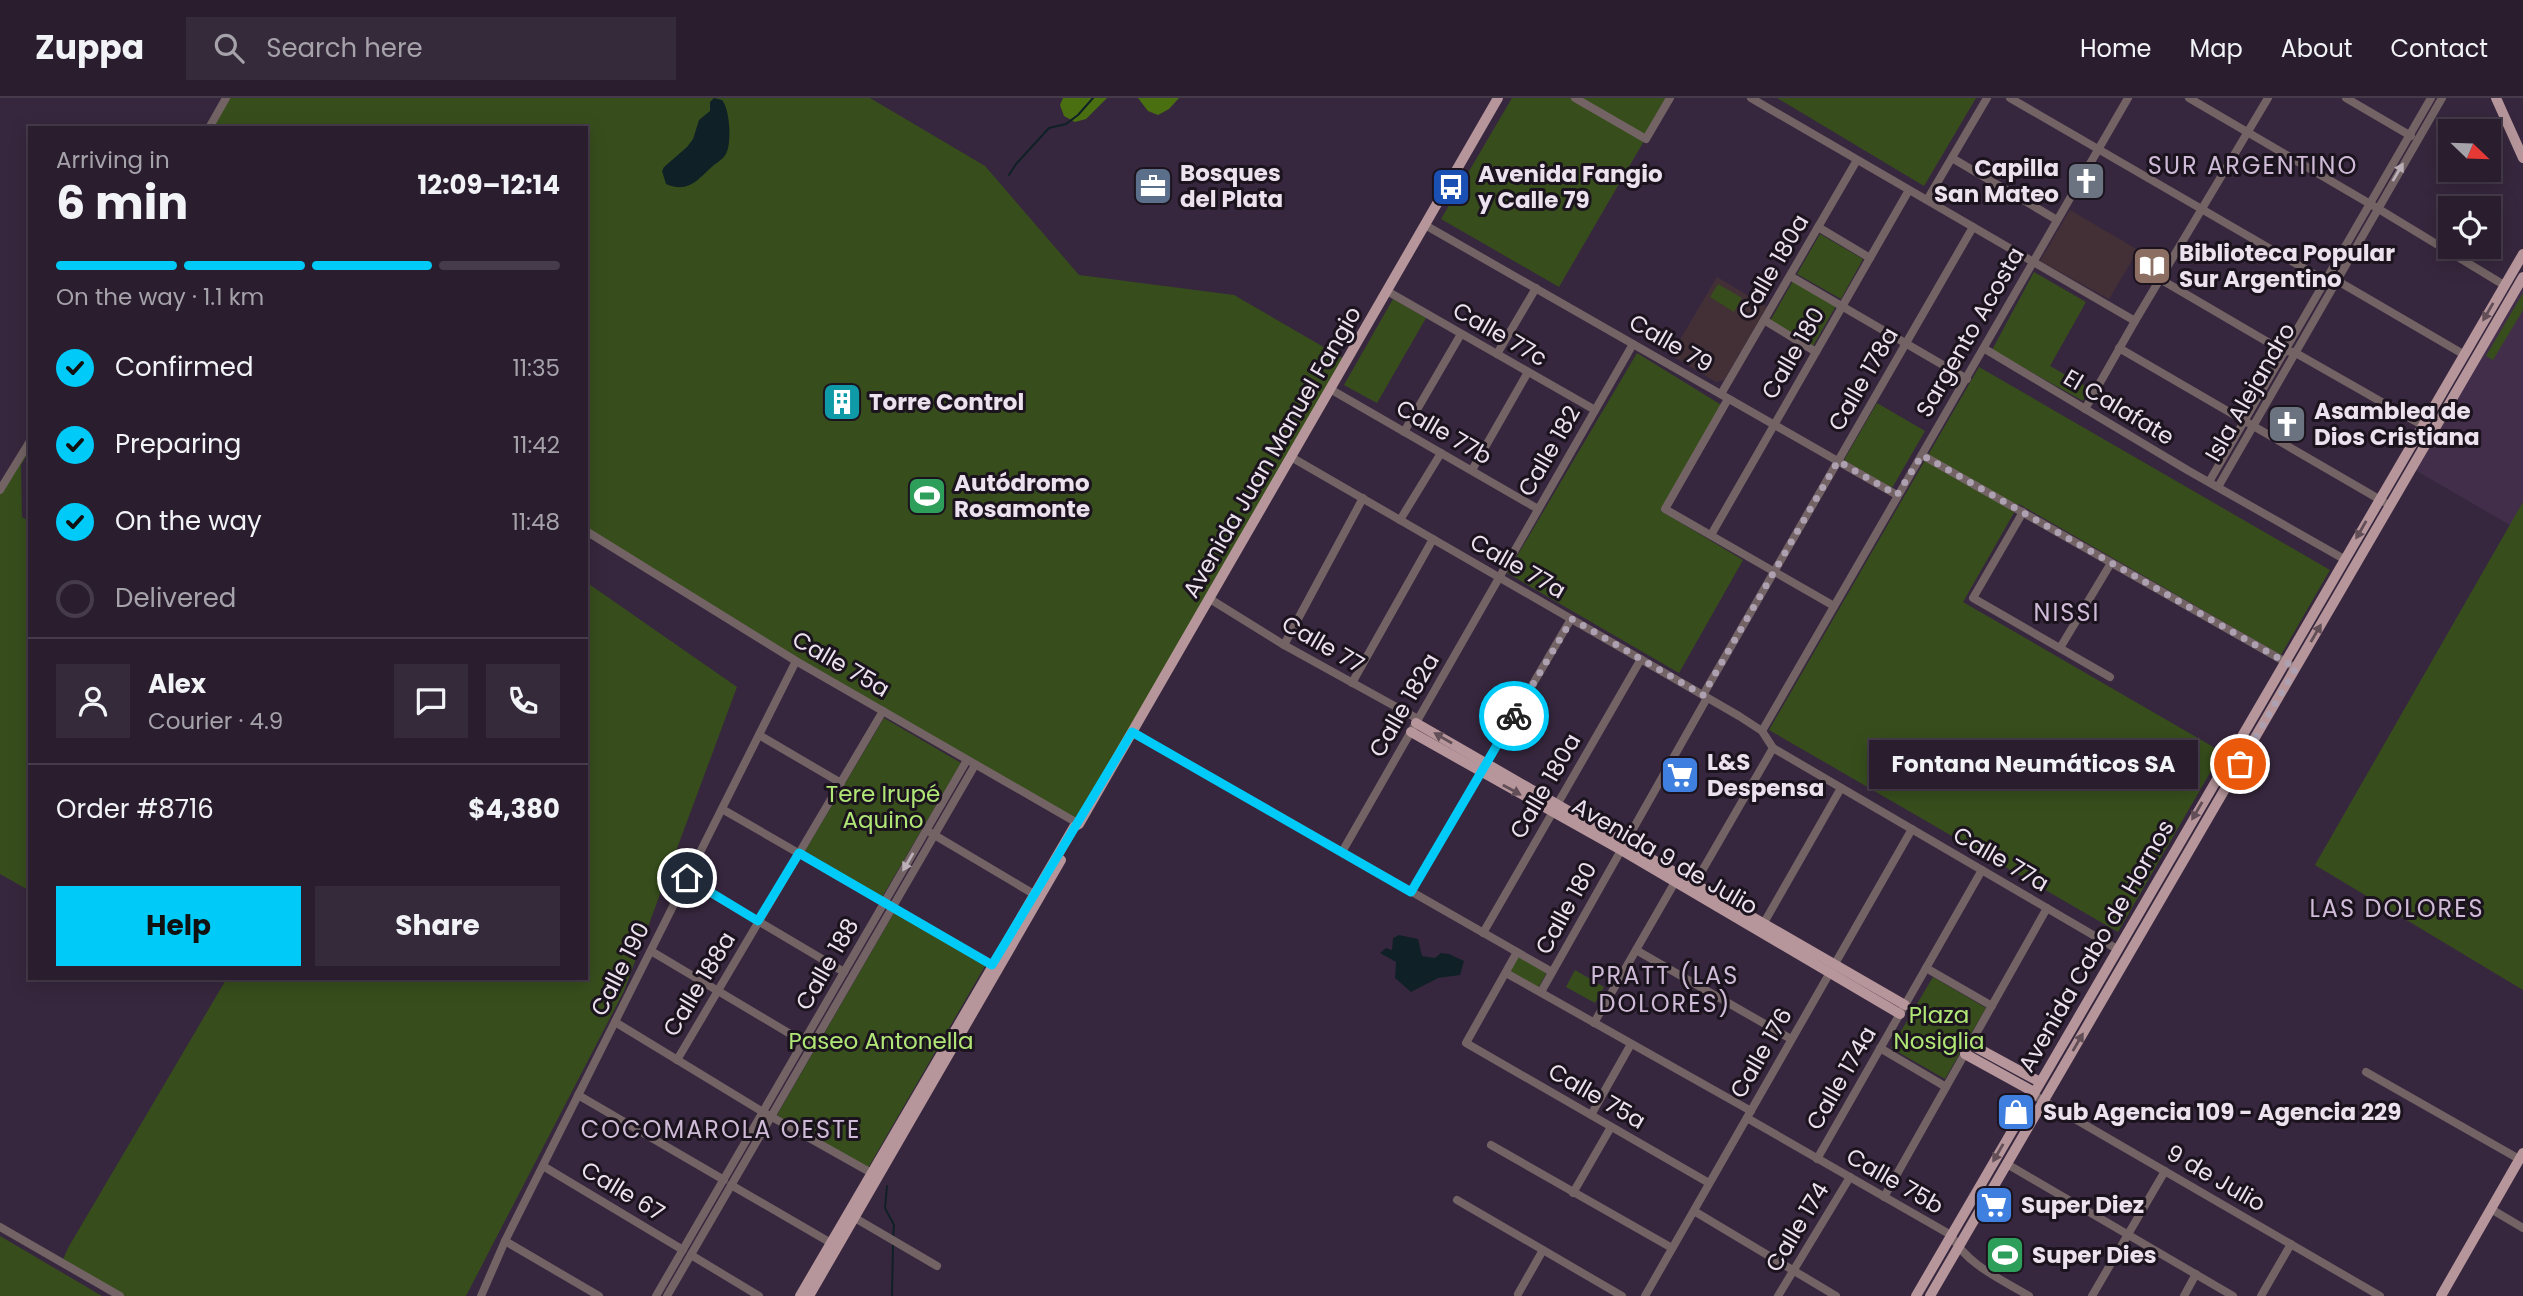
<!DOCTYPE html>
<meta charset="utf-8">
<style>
:root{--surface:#291d2e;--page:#352a3a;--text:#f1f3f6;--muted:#a5a2aa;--line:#453b4a;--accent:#00cbf8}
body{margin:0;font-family:Poppins,sans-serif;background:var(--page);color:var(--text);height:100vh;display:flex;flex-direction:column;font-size:26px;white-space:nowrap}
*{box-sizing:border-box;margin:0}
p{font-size:23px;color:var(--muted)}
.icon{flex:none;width:38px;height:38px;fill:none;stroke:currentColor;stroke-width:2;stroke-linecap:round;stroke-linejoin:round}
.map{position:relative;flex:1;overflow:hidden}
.side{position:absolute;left:28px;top:28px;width:560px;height:854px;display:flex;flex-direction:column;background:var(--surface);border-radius:0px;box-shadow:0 4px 18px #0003,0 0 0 2px var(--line)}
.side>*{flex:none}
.needle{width:46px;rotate:113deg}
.tools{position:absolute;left:2438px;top:21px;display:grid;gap:14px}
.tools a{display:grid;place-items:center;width:63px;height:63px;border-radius:0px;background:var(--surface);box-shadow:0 4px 18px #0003,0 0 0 2px var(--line);font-size:35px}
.pin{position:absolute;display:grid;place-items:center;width:60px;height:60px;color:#fff;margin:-30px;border:4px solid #fff;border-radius:50%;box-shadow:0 2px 7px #0007}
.courier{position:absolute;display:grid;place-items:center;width:70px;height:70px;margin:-35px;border:5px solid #00cbf8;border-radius:50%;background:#fff;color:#222;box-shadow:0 2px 9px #0007}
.bubble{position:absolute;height:49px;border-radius:0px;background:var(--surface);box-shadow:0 4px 18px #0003,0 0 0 2px var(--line);font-size:23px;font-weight:700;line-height:49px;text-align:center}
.overview em{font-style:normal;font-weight:700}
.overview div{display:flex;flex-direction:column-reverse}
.overview{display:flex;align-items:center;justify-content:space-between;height:119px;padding:0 28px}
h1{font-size:46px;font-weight:700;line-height:52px}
.bar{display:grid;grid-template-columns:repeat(4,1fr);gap:10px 7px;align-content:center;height:84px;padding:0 28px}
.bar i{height:9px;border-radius:5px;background:var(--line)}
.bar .selected{background:var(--accent)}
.bar p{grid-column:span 4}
.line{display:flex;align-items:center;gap:18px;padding:0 28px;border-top:2px solid var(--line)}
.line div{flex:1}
.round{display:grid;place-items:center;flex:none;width:74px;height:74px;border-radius:0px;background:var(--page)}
ol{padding:0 28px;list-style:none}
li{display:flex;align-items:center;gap:21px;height:77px}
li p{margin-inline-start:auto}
li .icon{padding:7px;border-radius:50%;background:var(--accent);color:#111;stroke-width:4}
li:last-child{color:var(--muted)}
li i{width:38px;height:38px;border:4px solid var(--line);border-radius:50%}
.cta{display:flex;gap:14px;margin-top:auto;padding:14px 28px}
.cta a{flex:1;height:80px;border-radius:0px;background:var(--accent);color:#111;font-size:28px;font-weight:700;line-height:80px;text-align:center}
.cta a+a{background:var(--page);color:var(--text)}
header{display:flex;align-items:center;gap:42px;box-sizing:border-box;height:98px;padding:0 35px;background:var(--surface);border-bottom:2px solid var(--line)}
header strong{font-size:33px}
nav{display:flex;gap:38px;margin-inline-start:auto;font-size:24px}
.search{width:490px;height:63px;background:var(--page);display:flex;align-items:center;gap:18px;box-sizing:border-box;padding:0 24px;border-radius:0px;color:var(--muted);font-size:26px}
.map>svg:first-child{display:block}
.built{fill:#422e4a}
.education{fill:#433037}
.green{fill:#374e1c}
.forest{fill:#496f11}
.water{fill:#102027}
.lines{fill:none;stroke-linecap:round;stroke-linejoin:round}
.stream{stroke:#102027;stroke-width:2}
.minor{stroke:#736365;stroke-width:8}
.major{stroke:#b6969b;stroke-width:10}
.oneway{fill:#bbafb8}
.oneway2{fill:#614e56}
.done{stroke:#aca0b1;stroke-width:7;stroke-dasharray:0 12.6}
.route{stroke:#00cbf8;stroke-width:9}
.labels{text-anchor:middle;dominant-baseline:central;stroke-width:6;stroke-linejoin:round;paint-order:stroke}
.poi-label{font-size:23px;font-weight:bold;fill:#ebe1ef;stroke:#1b131d;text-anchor:start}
.street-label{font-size:23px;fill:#ebe1ef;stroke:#1b131d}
.park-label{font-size:23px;fill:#b0e675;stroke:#1b131d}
.neighbourhood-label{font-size:24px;letter-spacing:2px;fill:#cfbbd7;stroke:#1b131d}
</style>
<header>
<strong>Zuppa</strong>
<div class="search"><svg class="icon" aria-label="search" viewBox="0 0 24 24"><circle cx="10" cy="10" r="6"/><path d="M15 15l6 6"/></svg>Search here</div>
<nav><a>Home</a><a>Map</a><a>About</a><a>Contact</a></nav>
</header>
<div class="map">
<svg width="2523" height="1198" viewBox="0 0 2523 1198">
<rect width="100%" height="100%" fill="#37273e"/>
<polygon class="built" points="2523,190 2523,405 2510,427 2415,372"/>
<g class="education">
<polygon points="2070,112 2138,152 2109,201 2040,163"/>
<polygon points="1717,179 1767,209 1724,282 1716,284 1671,257"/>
</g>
<g class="green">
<polygon points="226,0 870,0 985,68 1079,177 1234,197 1346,262 1079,726 586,437 586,30 209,30"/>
<polygon points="1512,0 1669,0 1559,189 1441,121"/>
<polygon points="1777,0 1976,0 1924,88"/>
<polygon points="1820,136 1863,161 1841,201 1797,176"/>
<polygon points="2034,174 2086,204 2050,268 2089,290 2083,303 1992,252"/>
<polygon points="1793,183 1836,208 1813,248 1770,223"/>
<polygon points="1718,186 1742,200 1734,214 1710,199"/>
<polygon points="2523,195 2523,212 2493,262 2486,258"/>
<polygon points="1393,201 1426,220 1377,305 1344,287"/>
<polygon points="1637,255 1723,308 1661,413 1743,462 1679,575 1507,475"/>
<polygon points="1979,269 2330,472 2281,557 2019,406 1963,504 2222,654 2118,834 1769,632"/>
<polygon points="1877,305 1925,333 1892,390 1844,362"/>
<polygon points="30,346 30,352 21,367 22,419 30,424 30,793 0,776 0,396"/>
<polygon points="2523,404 2523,892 2315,767"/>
<polygon points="586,484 737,589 624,893 466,1198 123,1198 62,1164 68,1150 227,880 586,880"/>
<polygon points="884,620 961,665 882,799 805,753"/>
<polygon points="894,815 985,868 868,1070 777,1017"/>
<polygon points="1518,859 1547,874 1538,890 1510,874"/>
<polygon points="1575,872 1604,889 1595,905 1566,889"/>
<polygon points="1933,879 1986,910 1945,981 1891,950"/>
<polygon points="0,1138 102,1198 0,1198"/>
</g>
<g class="forest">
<polygon points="1063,0 1107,0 1086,21 1075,24 1064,18 1060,7"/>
<polygon points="1138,0 1179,0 1169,11 1158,17 1148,13"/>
</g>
<g class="water">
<path d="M714,0L722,2C730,11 732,46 726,56C723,61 718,64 714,67C698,81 689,96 666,86L662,73L664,69L687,49L693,41L699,22L710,13V4Z"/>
<polygon points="2014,666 2039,680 2032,692 2007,678"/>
<polygon points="1399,837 1418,841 1422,858 1435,860 1441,855 1449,856 1464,863 1460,877 1438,880 1411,894 1395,880 1396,864 1380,855 1386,850 1392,852 1393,840"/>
</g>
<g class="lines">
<g class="stream">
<polyline points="1009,77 1016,66 1049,30 1066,26 1078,17 1093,0"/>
<polyline points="887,1088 885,1110 894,1127 893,1140"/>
<polyline points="892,1198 893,1146"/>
</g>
<g class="minor">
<polyline points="1575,0 1646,41 1670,0"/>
<polyline points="1751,0 2135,223"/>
<polyline points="2010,0 2324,182 2336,182 2463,256"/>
<polyline points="2189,0 2377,110 2504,187"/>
<polyline points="2346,0 2411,38"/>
<polyline points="209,30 226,0"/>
<polyline points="1952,60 2057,122"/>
<polyline points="1927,102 1987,0"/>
<polyline points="1425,127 1897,397"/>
<polyline points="1818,129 1870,160"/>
<polyline points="1790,178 1967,281"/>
<polyline points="2160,181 2283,253 2294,254 2422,327"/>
<polyline points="1387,193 1595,312"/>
<polyline points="1764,222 1816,254"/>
<polyline points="2119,250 2384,404"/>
<polyline points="1985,251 2189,373 2344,461"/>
<polyline points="1497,256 1536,190"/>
<polyline points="1330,291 1538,411"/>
<polyline points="1721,296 1857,62"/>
<polyline points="1728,301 1665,411 1834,508"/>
<polyline points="2085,311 2135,223 2268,0"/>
<polyline points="1404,334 1461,236"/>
<polyline points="1922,357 2296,570"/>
<polyline points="1291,359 1739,618 1762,633 1773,650 2117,851"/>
<polyline points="1472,372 1528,274"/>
<polyline points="2209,384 2431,0"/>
<polyline points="2218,389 2442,0"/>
<polyline points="0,392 30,343"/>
<polyline points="2023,414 1973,500 2110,579"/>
<polyline points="1400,422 1441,355"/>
<polyline points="586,433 796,563 1079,726"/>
<polyline points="1711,437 1909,92"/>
<polyline points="1210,501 1284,547 1418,621"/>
<polyline points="1284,547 1363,400"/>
<polyline points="2060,550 2111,465"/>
<polyline points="1352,585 1433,441"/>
<polyline points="1703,597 1973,129"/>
<polyline points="1762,633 2128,0"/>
<polyline points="1132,634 1552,874"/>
<polyline points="759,637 841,685"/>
<polyline points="722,711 996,869"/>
<polyline points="931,735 1037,798"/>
<polyline points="1342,754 1633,246"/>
<polyline points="687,781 844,874"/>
<polyline points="1695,785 1773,650"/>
<polyline points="1411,794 1571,521"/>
<polyline points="1761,830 1841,690"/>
<polyline points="1483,835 1641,561"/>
<polyline points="1636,852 1791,941"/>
<polyline points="651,853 807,946"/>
<polyline points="1517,854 1466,945 1709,1085"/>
<polyline points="1926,870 1992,908"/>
<polyline points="1506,875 1751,1013"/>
<polyline points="1541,894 1707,600"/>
<polyline points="615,924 763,1014 875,1077"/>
<polyline points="1594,925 1675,784"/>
<polyline points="1880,950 1946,989"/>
<polyline points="677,962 883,613"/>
<polyline points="2366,974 2519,1061"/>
<polyline points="2032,996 2380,1198"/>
<polyline points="578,997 724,1082"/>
<polyline points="1591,1017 1631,946"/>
<path d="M1747,1020L1951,1137C1967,1167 2001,1181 2029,1198"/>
<polyline points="1491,1047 1672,1150"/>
<polyline points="1817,1061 1982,772"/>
<polyline points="2007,1066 2233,1198"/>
<polyline points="543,1068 683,1152"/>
<polyline points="731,1087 831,1145"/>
<polyline points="1573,1095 1611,1029"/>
<polyline points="1884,1099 2047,810"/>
<polyline points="1457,1102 1622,1198"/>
<polyline points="2491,1111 2523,1130"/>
<polyline points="1694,1113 1836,1198"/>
<polyline points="855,1120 937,1168"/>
<polyline points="0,1129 120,1198"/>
<polyline points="505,1143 599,1198"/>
<polyline points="691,1157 759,1198"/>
<polyline points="1518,1196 1543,1152"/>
<polyline points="481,1198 505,1143 796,563"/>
<polyline points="656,1198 967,662"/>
<polyline points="667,1198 975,667"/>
<polyline points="1645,1198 1912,731"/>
<polyline points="1778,1198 1850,1079"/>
<polyline points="2092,1198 2165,1073"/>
<polyline points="2184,1198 2196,1176"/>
<polyline points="2261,1198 2291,1146"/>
</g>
<g class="major">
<polyline points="2496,0 2523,60"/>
<polyline points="1416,625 1905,907"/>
<polyline points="1411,634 1621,752 1900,916"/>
<polyline points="1970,946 2040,984"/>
<polyline points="1965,956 2034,994"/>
<polyline points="800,1198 1074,729 1079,726 1498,0"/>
<polyline points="809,1198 1061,762"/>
<polyline points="1916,1198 2523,156"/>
<polyline points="1930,1198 2523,179"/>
<polyline points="2441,1198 2523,1055"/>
</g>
</g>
<defs><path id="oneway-solid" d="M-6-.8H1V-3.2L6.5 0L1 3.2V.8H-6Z" transform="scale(1.75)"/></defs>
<g class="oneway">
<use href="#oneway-solid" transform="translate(2398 74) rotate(-60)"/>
<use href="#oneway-solid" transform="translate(908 764) rotate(120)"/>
</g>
<g class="oneway2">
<use href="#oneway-solid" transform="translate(2488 214) rotate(120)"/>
<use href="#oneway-solid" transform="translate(2361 432) rotate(120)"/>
<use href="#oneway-solid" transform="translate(2316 535) rotate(-60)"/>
<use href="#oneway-solid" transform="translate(1443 640) rotate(-150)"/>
<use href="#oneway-solid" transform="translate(1512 692) rotate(29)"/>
<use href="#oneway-solid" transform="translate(2197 713) rotate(120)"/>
<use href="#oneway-solid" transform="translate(2078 944) rotate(-60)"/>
<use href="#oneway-solid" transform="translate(1998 1055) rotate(120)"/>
</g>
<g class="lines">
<polyline class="done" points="1514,618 1572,521 1703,597 1838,363 1897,397 1922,357 2296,570 2240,666"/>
<polyline class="route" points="687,780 758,823 799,755 992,867 1132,634 1411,794 1514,618"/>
</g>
<defs>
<g id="church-square" transform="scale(2.0125)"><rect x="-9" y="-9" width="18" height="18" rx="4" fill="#6b7280" stroke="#1b131d"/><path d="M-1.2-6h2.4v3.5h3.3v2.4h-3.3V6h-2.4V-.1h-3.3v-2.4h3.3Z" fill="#fff"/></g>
<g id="office-square" transform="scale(2.0125)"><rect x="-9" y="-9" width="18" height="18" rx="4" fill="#5c6f8a" stroke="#1b131d"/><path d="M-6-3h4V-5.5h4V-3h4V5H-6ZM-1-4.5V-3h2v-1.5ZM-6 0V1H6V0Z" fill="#fff"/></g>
<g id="bus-square" transform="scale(2.0125)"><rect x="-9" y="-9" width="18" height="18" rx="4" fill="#1a4fb4" stroke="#1b131d"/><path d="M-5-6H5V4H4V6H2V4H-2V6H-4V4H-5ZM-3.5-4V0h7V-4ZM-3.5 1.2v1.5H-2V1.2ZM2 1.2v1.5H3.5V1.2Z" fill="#fff"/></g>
<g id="library-square" transform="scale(2.0125)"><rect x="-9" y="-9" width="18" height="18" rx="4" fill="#8d6e63" stroke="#1b131d"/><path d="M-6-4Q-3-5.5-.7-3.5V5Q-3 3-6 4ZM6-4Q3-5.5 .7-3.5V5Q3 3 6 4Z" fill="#fff"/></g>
<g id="building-square" transform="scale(2.0125)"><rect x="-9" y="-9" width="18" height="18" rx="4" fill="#0f9aa8" stroke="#1b131d"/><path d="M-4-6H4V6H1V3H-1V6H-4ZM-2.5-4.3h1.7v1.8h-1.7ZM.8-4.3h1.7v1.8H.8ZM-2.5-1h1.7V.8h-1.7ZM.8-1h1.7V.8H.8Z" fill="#fff"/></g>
<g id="stadium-square" transform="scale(2.0125)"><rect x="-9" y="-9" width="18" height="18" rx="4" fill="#2e9e5b" stroke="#1b131d"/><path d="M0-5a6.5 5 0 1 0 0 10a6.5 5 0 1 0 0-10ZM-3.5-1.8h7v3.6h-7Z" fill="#fff"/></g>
<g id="supermarket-square" transform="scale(2.0125)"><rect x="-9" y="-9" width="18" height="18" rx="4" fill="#3f7fe0" stroke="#1b131d"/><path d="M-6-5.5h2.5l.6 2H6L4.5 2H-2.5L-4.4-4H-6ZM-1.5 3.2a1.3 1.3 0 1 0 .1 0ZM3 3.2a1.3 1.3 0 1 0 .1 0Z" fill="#fff"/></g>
<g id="shop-square" transform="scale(2.0125)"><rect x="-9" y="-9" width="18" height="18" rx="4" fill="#3f7fe0" stroke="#1b131d"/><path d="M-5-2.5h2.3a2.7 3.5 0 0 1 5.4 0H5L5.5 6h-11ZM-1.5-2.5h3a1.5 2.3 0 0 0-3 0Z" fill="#fff"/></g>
</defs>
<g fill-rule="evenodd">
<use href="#church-square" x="2086" y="83"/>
<use href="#office-square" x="1153" y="88"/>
<use href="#bus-square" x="1451" y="89"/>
<use href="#library-square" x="2152" y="168"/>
<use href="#building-square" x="842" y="304"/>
<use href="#church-square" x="2287" y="326"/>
<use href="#stadium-square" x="927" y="398"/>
<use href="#supermarket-square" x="1680" y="677"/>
<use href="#shop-square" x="2016" y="1014"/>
<use href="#supermarket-square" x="1994" y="1107"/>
<use href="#stadium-square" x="2005" y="1157"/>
</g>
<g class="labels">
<g class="poi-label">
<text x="2059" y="70" text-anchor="end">Capilla<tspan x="2059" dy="26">San Mateo</tspan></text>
<text x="1180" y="75">Bosques<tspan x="1180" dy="26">del Plata</tspan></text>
<text x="1478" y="76">Avenida Fangio<tspan x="1478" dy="26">y Calle 79</tspan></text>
<text x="2179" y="155">Biblioteca Popular<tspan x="2179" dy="26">Sur Argentino</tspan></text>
<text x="869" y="304">Torre Control</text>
<text x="2314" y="313">Asamblea de<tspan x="2314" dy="26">Dios Cristiana</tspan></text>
<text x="954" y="385">Autódromo<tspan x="954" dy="26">Rosamonte</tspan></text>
<text x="1707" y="664">L&amp;S<tspan x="1707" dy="26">Despensa</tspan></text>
<text x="2043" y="1014">Sub Agencia 109 - Agencia 229</text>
<text x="2021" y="1107">Super Diez</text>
<text x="2032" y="1157">Super Dies</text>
</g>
<g class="street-label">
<text transform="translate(1773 169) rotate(-60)">Calle 180a</text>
<text transform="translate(1970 234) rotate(-60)">Sargento Acosta</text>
<text transform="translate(1500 236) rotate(30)">Calle 77c</text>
<text transform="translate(1671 245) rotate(30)">Calle 79</text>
<text transform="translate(1793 255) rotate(-60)">Calle 180</text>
<text transform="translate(1863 281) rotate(-60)">Calle 178a</text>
<text transform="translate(2250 294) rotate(-60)">Isla Alejandro</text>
<text transform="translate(2119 309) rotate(31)">El Calafate</text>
<text transform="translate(1444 334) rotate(30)">Calle 77b</text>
<text transform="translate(1549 353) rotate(-60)">Calle 182</text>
<text transform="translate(1272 354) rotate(-60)">Avenida Juan Manuel Fangio</text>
<text transform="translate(1518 468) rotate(30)">Calle 77a</text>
<text transform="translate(1323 546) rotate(30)">Calle 77</text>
<text transform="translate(841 566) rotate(30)">Calle 75a</text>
<text transform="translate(1404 607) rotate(-60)">Calle 182a</text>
<text transform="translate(1545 688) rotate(-60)">Calle 180a</text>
<text transform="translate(1665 758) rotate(30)">Avenida 9 de Julio</text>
<text transform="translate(2001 761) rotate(30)">Calle 77a</text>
<text transform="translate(1566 810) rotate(-61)">Calle 180</text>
<text transform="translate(2096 848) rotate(-60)">Avenida Cabo de Hornos</text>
<text transform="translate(827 866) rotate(-60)">Calle 188</text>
<text transform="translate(620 871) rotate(-63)">Calle 190</text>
<text transform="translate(699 886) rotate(-59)">Calle 188a</text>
<text transform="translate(1761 955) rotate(-60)">Calle 176</text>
<text transform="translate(1841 980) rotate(-60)">Calle 174a</text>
<text transform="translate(1597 998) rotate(30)">Calle 75a</text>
<text transform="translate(2216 1080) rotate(30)">9 de Julio</text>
<text transform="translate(1895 1083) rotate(30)">Calle 75b</text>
<text transform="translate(623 1093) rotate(31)">Calle 67</text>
<text transform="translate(1797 1129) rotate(-59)">Calle 174</text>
</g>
<g class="park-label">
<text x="883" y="696">Tere Irupé<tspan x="883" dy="26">Aquino</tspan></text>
<text x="1939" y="917">Plaza<tspan x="1939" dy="26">Nosiglia</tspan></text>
<text x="881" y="943">Paseo Antonella</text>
</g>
<g class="neighbourhood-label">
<text x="2253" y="67">SUR ARGENTINO</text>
<text x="2067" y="514">NISSI</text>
<text x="2397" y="810">LAS DOLORES</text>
<text x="1665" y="877">PRATT (LAS<tspan x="1665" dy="28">DOLORES)</tspan></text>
<text x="721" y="1031">COCOMAROLA OESTE</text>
</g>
</g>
</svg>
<div class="tools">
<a><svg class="needle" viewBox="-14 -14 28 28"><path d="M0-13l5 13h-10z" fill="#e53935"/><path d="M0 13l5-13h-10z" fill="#a5a2aa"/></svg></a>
<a><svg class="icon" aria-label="locate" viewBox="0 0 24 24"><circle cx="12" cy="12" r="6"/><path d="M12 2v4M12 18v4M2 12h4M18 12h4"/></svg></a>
</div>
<div class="pin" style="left:2240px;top:666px;background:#ea580c"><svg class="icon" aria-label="bag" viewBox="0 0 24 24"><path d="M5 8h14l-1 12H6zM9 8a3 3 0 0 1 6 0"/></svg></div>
<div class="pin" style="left:687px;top:780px;background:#1f2937"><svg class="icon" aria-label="home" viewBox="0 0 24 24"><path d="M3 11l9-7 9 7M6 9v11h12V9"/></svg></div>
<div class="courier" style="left:1514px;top:618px"><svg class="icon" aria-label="bike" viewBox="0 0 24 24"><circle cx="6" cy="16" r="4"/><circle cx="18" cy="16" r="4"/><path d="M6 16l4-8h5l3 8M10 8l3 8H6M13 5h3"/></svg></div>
<div class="bubble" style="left:1869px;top:642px;width:329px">Fontana Neumáticos SA</div>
<section class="side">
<div class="overview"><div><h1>6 min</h1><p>Arriving in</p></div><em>12:09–12:14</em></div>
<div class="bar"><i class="selected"></i><i class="selected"></i><i class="selected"></i><i></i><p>On the way · 1.1 km</p></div>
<ol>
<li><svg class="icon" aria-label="check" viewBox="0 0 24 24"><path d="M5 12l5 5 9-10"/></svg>Confirmed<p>11:35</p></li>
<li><svg class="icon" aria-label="check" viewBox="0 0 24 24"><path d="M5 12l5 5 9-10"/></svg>Preparing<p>11:42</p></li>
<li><svg class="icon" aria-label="check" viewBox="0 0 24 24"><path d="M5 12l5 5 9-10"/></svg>On the way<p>11:48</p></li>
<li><i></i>Delivered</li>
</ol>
<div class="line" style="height:126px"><a class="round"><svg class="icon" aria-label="person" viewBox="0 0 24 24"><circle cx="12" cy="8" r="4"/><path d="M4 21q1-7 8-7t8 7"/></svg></a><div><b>Alex</b><p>Courier · 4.9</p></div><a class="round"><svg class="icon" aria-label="chat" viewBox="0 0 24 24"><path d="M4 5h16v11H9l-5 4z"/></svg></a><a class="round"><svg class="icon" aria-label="phone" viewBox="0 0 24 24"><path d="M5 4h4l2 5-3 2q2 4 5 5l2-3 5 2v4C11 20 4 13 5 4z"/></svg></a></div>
<div class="line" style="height:91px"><div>Order #8716</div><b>$4,380</b></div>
<div class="cta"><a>Help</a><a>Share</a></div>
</section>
</div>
